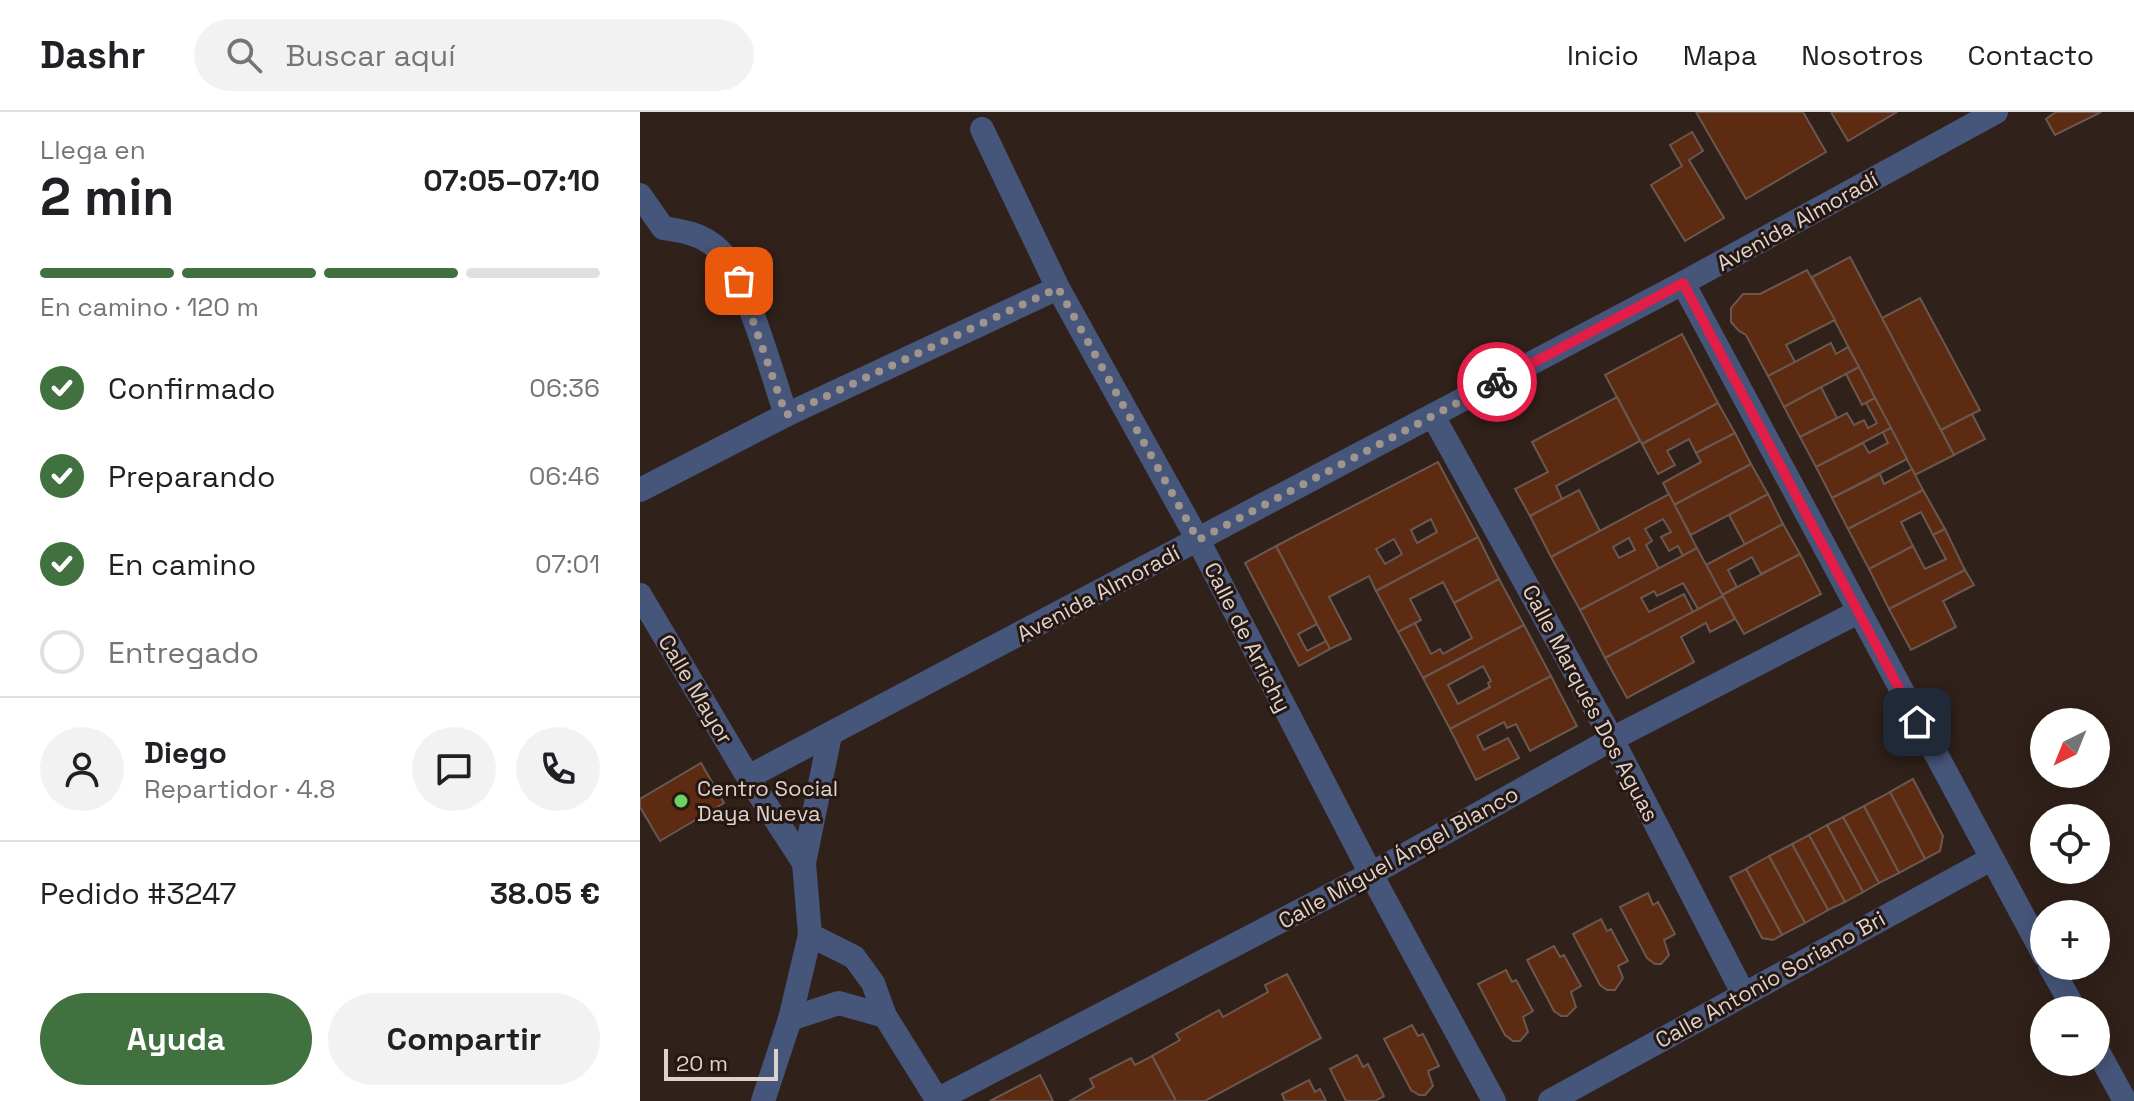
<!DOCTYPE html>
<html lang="es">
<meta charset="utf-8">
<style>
:root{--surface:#fff;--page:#f2f2f2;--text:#202124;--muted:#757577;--line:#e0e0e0;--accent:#427140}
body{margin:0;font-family:"Space Grotesk",sans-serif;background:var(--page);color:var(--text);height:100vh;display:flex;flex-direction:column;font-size:30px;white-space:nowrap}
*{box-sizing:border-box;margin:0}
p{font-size:26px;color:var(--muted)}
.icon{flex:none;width:44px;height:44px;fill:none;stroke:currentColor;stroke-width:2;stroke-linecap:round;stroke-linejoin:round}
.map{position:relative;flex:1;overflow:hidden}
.side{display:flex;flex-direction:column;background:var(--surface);width:640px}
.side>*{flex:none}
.needle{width:52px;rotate:223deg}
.controls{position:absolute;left:1390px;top:596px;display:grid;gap:16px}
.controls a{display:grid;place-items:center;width:80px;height:80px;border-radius:50%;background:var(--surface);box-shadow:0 4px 20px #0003;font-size:40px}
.scale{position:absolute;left:24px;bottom:20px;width:114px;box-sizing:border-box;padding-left:8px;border:4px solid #ddd2ce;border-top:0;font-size:22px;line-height:28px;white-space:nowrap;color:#ddd2ce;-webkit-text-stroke:6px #261711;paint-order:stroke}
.pin{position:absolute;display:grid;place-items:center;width:68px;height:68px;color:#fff;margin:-34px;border-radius:16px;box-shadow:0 4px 12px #0006}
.courier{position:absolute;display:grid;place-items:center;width:80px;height:80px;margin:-40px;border:6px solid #e11d48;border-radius:50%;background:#fff;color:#222;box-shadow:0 2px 10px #0007}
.summary em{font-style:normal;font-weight:700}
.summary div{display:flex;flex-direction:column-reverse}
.summary{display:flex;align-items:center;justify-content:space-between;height:136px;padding:0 40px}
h1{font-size:52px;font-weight:700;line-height:60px}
.bar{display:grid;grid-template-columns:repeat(4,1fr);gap:12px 8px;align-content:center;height:96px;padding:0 40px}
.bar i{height:10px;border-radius:6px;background:var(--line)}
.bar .on{background:var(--accent)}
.bar p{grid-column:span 4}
.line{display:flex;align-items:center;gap:20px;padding:0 40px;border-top:2px solid var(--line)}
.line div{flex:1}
.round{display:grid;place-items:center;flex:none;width:84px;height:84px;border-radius:42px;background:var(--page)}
ol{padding:0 40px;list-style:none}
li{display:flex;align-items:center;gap:24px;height:88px}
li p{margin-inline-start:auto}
li .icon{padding:8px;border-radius:50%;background:var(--accent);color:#fff;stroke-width:4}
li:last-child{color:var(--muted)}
li i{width:44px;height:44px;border:4px solid var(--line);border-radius:50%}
.primary-button{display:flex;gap:16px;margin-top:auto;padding:16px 40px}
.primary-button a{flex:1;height:92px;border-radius:48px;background:var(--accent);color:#fff;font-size:32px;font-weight:700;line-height:92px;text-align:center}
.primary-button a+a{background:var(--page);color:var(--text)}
header{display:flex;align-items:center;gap:48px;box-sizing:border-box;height:112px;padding:0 40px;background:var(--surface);border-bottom:2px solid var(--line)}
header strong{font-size:38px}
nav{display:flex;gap:44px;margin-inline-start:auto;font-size:28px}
.search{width:560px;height:72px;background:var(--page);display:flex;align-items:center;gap:20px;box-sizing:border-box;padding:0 28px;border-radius:44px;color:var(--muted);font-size:30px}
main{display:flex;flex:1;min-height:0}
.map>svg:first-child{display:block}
.building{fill:#5d2b12;stroke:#6a5850;stroke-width:2;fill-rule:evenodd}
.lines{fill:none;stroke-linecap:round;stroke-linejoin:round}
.minor{stroke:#46557a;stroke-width:24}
.done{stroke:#a0948f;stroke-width:8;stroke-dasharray:0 14.4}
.route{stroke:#e11d48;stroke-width:10}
.poi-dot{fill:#6bd363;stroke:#261711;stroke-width:3}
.labels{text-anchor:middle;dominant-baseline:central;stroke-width:6;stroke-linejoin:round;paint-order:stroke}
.street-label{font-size:22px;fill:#ddd2ce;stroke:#261711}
.poi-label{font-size:22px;fill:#ddd2ce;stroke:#261711;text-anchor:start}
</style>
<header>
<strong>Dashr</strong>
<div class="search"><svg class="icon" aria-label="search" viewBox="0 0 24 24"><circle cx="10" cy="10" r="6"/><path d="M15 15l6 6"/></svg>Buscar aquí</div>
<nav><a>Inicio</a><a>Mapa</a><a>Nosotros</a><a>Contacto</a></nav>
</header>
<main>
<section class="side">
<div class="summary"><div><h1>2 min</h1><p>Llega en</p></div><em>07:05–07:10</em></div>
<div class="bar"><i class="on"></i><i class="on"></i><i class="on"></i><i></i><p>En camino · 120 m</p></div>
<ol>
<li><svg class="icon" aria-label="check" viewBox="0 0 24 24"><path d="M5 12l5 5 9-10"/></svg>Confirmado<p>06:36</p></li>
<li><svg class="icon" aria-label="check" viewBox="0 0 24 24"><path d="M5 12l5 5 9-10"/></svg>Preparando<p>06:46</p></li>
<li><svg class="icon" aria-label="check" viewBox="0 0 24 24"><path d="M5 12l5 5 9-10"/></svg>En camino<p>07:01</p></li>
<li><i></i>Entregado</li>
</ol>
<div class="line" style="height:144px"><a class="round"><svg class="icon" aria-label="person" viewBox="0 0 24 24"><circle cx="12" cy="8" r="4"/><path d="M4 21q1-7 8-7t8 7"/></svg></a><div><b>Diego</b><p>Repartidor · 4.8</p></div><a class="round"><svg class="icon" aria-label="chat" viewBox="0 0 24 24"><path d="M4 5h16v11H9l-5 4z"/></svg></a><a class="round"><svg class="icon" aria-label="phone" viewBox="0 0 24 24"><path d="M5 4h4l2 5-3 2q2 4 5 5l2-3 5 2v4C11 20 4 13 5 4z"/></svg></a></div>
<div class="line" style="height:104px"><div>Pedido #3247</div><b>38.05 €</b></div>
<div class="primary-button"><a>Ayuda</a><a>Compartir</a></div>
</section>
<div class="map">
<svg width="1494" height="989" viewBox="0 0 1494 989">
<rect width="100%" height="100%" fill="#30211a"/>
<g class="building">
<polygon points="1056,0 1163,0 1186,40 1106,87"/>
<polygon points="1191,0 1257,0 1208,29"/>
<polygon points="1416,0 1461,0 1415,23 1406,7"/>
<polygon points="1052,20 1063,39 1049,48 1084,106 1045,129 1011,73 1042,54 1030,33"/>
<polygon points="1210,145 1314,343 1275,363 1172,165"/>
<polygon points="1167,158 1195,208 1146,233 1155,250 1128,264 1106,223 1099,219 1091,210 1091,196 1103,182 1120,182"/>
<polygon points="1280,186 1340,298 1301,318 1242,206"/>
<polygon points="1042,222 1078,291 1002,332 965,263"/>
<polygon points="1191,231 1196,242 1208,235 1219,255 1144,295 1128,264"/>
<polygon points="1219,255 1235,286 1222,293 1206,262"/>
<polygon points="1181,275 1197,306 1160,325 1144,295"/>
<polygon points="977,285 1000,329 916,374 922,387 890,404 875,377 908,360 892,330"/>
<polygon points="1235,286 1251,316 1176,355 1160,325 1207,301 1214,313 1224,308 1228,316 1237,311 1226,291"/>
<polygon points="1078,291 1095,321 1056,341 1049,327 1027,339 1035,353 1018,362 1002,332"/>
<polygon points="1332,302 1345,327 1314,343 1301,318"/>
<polygon points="1251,316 1267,347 1192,386 1176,355 1223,331 1229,341 1248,331 1243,320"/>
<polygon points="1095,321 1111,352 1034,393 1023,371 1061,350 1056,341"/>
<path d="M798,350L838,425L736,479L729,464L689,485L711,527L690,537L636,434ZM791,407L797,420L777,431L771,418ZM754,427L762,442L745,452L736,437Z"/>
<polygon points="1111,352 1128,382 1051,423 1034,393"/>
<polygon points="1272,357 1283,378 1208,417 1192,386 1240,362 1244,372"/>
<polygon points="939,378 960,419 911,445 890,404"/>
<polygon points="1283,378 1305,417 1293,423 1281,400 1261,410 1273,434 1229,457 1208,417"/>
<path d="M1029,382L1057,436L1043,444L1038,434L1029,439L1021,425L1031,420L1023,407L1005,417L1012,429L1006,433L1019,457L940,498L911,445ZM989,426L995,438L979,446L973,435Z"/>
<polygon points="1128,382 1143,412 1105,433 1089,403"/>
<polygon points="1143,412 1160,442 1121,462 1112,445 1088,458 1097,475 1082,483 1066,453"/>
<polygon points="1305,417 1325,458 1249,497 1229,457 1273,434 1285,457 1306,447 1293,423"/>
<polygon points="838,425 859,467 814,491 803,470 770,487 781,508 758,520 736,479"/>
<polygon points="636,434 677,512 658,522 667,539 686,529 690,537 659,554 605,451"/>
<polygon points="1057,436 1083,484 1058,497 1043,471 1017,484 1014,479 1001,486 1009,500 1044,482 1053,500 965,546 940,498"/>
<polygon points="1160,442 1181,482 1104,522 1082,483"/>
<polygon points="1325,458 1334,473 1303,489 1316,515 1271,538 1249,497"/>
<polygon points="859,467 884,513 783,566 758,520 775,511 791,542 800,537 803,542 832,526 814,491"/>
<polygon points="1083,484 1095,507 1070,520 1066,511 1041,525 1054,550 987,586 965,546"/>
<path d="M884,513L911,564L810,617L783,566ZM843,554L851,569L848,571L850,575L818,592L808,573Z"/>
<polygon points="911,564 937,614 890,639 876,612 867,616 864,610 837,624 844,638 868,626 879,646 836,668 810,617"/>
<polygon points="61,651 84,691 20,729 0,695 0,687"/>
<polygon points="1273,667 1303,724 1300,739 1285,747 1250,680"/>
<polygon points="1250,680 1285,747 1259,761 1224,694"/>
<polygon points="1224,694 1259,761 1239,771 1203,705"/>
<polygon points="1203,705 1239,771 1223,780 1187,713"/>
<polygon points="1187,713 1223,780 1205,790 1169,723"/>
<polygon points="1169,723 1205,790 1188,798 1152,732"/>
<polygon points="1152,732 1188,798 1165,811 1129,744"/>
<polygon points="1129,744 1165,811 1142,823 1106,757"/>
<polygon points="1106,757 1142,823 1133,828 1122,826 1090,765"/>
<polygon points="1008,781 1013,793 1018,790 1035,822 1024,828 1029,843 1021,852 1015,852 1007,846 980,795"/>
<polygon points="961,807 967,819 971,817 988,849 978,854 983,866 975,878 967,878 960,873 933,822"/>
<polygon points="914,834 920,845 924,843 941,874 931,880 936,895 927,904 921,904 914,899 887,848"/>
<polygon points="866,858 872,870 876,868 893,899 883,905 888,920 880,929 873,929 865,923 838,872"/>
<polygon points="647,862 681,926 565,989 536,989 512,944 540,928 536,922 579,898 583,905 628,880 625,873"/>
<polygon points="772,913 778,924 783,922 799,954 788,959 793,974 785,983 779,983 771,978 744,927"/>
<polygon points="717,943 723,955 728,952 744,984 735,989 706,989 690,957"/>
<polygon points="512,944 536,989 430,989 454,975 450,967 491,946 495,953"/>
<polygon points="400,963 413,989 350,989"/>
<polygon points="669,968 675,980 680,977 686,989 645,989 642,982"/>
</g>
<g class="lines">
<g class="minor">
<polyline points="342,17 418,176 558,428 731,762 854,989"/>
<path d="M0,83L23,116C43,119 63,122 79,138C105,163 133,265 146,303"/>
<polyline points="1043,171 1404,843"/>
<polyline points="793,304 972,627 1103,881"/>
<polyline points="0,378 146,303 418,176"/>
<polyline points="0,483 108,665 164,751"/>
<polyline points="108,665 1043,171 1356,0"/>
<polyline points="170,823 214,845 233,871 245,904 298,989"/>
<polyline points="1410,854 1435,898"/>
<polyline points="150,907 199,891 245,904"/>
<polyline points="1456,936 1485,989"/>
<polyline points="297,988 731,762 972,627 1218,500"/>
<polyline points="123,989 150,907 170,823 164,751 190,623"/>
<polyline points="910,989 1351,747"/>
</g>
</g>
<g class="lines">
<polyline class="done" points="99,169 146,303 418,176 558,428 857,270"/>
<polyline class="route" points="857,270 1043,171 1277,610"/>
</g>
<circle class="poi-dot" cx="41" cy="689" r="8"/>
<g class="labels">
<g class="street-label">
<text transform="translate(1157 109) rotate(-29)">Avenida Almoradí</text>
<text transform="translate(458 481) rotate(-28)">Avenida Almoradí</text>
<text transform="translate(608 525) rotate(63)">Calle de Arrichy</text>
<text transform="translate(56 577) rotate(59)">Calle Mayor</text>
<text transform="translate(951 591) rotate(62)">Calle Marqués Dos Aguas</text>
<text transform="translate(758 745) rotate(-29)">Calle Miguel Ángel Blanco</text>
<text transform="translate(1130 867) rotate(-29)">Calle Antonio Soriano Bri</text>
</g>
<g class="poi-label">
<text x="57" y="676">Centro Social<tspan x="57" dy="25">Daya Nueva</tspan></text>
</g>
</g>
</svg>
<div class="controls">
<a><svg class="needle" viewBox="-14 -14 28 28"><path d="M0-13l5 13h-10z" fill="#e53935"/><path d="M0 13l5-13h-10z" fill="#757577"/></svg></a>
<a><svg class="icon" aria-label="locate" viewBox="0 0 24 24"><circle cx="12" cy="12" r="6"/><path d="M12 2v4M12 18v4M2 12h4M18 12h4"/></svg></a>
<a>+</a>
<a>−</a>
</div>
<div class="scale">20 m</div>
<div class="pin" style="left:99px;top:169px;background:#ea580c"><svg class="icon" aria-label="bag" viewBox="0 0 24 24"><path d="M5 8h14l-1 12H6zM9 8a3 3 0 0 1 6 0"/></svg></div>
<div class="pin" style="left:1277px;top:610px;background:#1f2937"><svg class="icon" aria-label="home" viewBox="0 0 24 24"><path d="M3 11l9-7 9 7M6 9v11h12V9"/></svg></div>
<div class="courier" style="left:857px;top:270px"><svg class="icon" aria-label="bike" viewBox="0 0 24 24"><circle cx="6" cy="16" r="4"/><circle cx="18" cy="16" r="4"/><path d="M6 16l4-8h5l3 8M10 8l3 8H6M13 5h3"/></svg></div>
</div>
</main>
